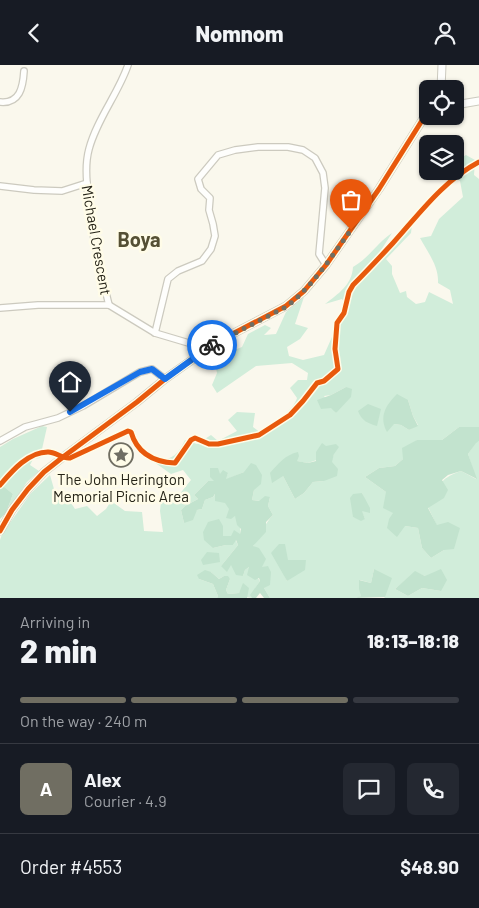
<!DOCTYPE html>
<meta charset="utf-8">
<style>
:root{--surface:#171b24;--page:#242831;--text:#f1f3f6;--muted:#9ea1a6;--line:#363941;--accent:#706e62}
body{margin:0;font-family:Barlow,sans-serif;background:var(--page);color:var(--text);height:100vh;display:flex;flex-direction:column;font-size:19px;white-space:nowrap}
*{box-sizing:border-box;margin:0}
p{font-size:16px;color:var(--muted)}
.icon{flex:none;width:28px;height:28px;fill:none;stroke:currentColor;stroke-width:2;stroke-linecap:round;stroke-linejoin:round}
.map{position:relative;height:533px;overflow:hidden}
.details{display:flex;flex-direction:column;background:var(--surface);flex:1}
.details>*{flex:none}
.buttons{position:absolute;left:419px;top:15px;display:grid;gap:10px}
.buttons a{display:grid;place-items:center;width:45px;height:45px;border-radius:8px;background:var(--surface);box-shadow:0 1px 4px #0004;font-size:25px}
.pin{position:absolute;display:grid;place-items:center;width:42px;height:42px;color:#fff;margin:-51px -21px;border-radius:50% 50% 50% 0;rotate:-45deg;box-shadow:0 0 5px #0007}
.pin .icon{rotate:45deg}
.courier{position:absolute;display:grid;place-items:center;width:50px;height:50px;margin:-25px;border:4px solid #1a73e8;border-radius:50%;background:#fff;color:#222;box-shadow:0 1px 6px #0007}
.summary em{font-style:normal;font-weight:800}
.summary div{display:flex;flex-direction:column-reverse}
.summary{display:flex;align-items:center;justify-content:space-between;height:85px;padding:0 20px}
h1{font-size:32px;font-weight:800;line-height:38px}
.bar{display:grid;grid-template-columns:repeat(4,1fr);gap:8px 5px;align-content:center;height:60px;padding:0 20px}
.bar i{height:6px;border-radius:4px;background:var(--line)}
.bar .selected{background:var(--accent)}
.bar p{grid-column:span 4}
.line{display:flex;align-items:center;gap:12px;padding:0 20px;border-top:1px solid var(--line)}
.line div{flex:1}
.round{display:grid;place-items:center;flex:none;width:52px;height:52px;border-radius:8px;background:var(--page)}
header{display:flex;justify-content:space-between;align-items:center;height:65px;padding:0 20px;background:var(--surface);font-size:22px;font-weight:800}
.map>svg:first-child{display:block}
.green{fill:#d1edda;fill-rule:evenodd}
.forest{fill:#c2e3ce}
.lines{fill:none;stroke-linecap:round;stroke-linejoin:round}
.minor-casing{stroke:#cccabf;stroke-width:8}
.tertiary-casing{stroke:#cccabf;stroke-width:9}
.minor{stroke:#fefefc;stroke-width:5.5}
.tertiary{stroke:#fefefc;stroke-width:7}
.cycleway-casing{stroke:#fffce8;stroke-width:8}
.cycleway{stroke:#e8590c;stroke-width:5}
.done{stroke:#706e62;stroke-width:5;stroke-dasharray:0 9}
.route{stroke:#1a73e8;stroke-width:6}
.labels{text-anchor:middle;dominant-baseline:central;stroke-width:5;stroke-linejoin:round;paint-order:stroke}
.street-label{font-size:15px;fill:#252317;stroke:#fffce8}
.poi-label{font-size:15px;fill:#252317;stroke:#fffce8}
.district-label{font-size:20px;font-weight:bold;fill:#555034;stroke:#fffce8}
</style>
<header><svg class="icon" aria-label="back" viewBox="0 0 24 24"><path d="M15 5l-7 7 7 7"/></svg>Nomnom<svg class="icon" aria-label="person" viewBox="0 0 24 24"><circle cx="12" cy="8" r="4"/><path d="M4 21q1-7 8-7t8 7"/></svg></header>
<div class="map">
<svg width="479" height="533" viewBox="0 0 479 533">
<rect width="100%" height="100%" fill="#faf8ed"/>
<g class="green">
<path d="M466,90L475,95L474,110L479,114V362H459L442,375H417L403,394L395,401L379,403L365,412L386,427L394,447L405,461L418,463L422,483L431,493L444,485L437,461L428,442C438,422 438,414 461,406L476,414L468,389L476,377L479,376V533H384L385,532L374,504L371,518L360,515L362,531L355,533H270L264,523L261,502L253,481C261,471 264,459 273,450L268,441L270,432L260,436L252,435L254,425L244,407L225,415L228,408L215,417L208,416L194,430L198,434L185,441L181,445L184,458L197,445L202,444L205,435L213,432L216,428C225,437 243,455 240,469L231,472L223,471L213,483L226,480H233L235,474L238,480L221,501L231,499L243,511L245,505L249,502L260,516L251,530L252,533L246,532L244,519L239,528L228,529L226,525L230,514L224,511L219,514L211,507L199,514L213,519L218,531L217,533H0V475L2,469L31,428L50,410L56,431L69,435L75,444L87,441L97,451L106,444L111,436L125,446L142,447L144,466L163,467L160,446L162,426L178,431L191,415L183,405L171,409L154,397C172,393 176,393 185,375L197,379L211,370L218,376L237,366L228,355L237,347L255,348L253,362L261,368C272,360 294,345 297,333L290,323L298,315H307L308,308L292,298L256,301L217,328L212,320L217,308L213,289L222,284L226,288L242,282L248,269L265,260L271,263L264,270L276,269L286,247L304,232L295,259L308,263L300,274L287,282L289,291L303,295L324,290L336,263L338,253L347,250L349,244L342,234L325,239C338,229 352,220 353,202C369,193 377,178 392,168L376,193V198L393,182L412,159L411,168L386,194L392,201V209L400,228L406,226L407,232L416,239L425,237L429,227L453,239L450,225L438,218C439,201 428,188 420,173L431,171L439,154L463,132L460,116L452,110L453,106H455V96ZM346,322L336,348L324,331L331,330ZM408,335L413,351L418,360L409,365L401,360L394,359ZM334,389L324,416L313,417L304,428L295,434L283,411L296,396L308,398ZM362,428L370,447L361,445L365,454L353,452ZM288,495H306L287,516L281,503ZM415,507L425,511L441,526L422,523L408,531L395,524Z"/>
<polygon points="42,361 47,362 40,393 33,394 30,400 39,406 27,417 6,448 13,429 4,422 0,424 0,382 13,374"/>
</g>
<g class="forest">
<polygon points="346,322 352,324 351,332 336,348 331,343 321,344 317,335 331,330"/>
<path d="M397,329L408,335L413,351L418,361L409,365L401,360L394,359L387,367C379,352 385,341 397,329Z"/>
<path d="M368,339L381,344L377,361C367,358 362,356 358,346Z"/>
<polygon points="459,362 479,362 479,376 476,378 468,389 477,414 461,406 448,410 442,415 448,425 444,433 428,443 437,460 448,457 460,463 454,484 444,485 431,493 422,483 418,463 405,461 397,472 387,463 389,454 393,448 383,443 386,427 365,412 379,403 395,401 403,394 402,383 417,375 442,375"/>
<path d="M322,378L326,381L336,379L339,382L334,389L332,397L338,404L337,411L324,416L313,417L304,428L295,434L283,411L272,418L270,408C279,398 285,390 298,387L299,391L297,396L308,398L316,396V387Z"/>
<polygon points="251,398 256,400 262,410 261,419 254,425 252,435 259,436 265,431 270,432 268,441 273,450 266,457 266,467 253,481 259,483 266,494 262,502 268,501 271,507 270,520 264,523 270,533 264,533 260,528 256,533 252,533 250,530 260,516 259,513 255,515 247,510 249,502 245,505 243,511 236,510 231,500 227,507 221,501 238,480 236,475 233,480 226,480 213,483 204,475 203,467 208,457 219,454 223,461 223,471 231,471 234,465 240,469 241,464 237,460 235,451 231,454 226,453 229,444 225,438 215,436 215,429 213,432 205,435 202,444 197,445 193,455 184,458 181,445 185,441 198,434 194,430 208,416 214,416 210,412 210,403 218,403 220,409 223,405 228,408 226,414 244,407"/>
<polygon points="3,421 13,429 6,448 0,454 0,424"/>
<polygon points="362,428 370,443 370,448 362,446 365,454 361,456 353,452 350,433 353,429"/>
<polygon points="279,479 285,479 288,495 306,495 305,505 287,516 271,488"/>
<polygon points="207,487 219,488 220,497 203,500 201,495"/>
<polygon points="374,504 392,513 385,532 355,533 361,531 359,524 359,515 371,518"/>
<polygon points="441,504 447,515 441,526 422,523 408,531 395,524 415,506 425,511"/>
<polygon points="205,505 211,507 219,514 224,511 228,511 230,514 226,525 228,529 239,528 243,518 249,523 247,533 217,533 218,531 213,519 199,514 197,510"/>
</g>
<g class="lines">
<g class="minor-casing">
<g id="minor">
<path d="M0,37C20,39 23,22 24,6"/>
<polyline points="0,121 34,125 62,126 87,118"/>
<path d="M109,240C99,200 89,159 87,118C86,107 86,95 89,84C97,54 118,29 128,0"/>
<polyline points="0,243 38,240 109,240 155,268 192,279 202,287"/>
<polyline points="155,268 168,214 178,206 202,196 211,184 215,171 213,159 209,145 210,133 201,124 198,114 218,90 235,85 258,82 288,82 303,85 315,93 323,108 325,123 319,189 326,200"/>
<polyline points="0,376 25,362 58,353 83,341 140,307 152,304 165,314"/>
</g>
</g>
<g class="tertiary-casing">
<g id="tertiary">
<polyline points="441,24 442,0"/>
<polyline points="455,40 479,36"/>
<polyline points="0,466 12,445 28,424 44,407 63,392 137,337 165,314 217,277 286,241 304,226 326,200 379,124 428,46"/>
</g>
</g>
<use href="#minor" class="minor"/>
<use href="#tertiary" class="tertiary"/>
<g class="cycleway-casing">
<g id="cycleway">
<path d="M0,420C12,406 28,387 48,387C56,387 62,394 70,393L128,366L131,367C137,388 154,397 175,398L191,375L195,373L209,379H218L259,370L290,350L303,336L317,318L324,316L338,304L335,284L337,258L344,248L349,227L353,220C367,206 380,192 393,178C420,148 443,116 479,97"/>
<polyline points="0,466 12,445 28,424 44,407 63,392 137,337 165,314 217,277 286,241 304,226 326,200 379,124 428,46"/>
</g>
</g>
<use href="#cycleway" class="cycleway"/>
</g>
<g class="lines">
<path class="done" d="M212,280L286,242C313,221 331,192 351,165"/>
<polyline class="route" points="70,347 140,307 152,304 165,314 212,280"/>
</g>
<defs>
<g id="sight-ring" transform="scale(1.25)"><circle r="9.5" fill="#fffce8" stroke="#706e62" stroke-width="1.5"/><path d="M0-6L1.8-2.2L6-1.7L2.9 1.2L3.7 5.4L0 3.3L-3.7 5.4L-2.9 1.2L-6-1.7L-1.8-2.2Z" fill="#706e62"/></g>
</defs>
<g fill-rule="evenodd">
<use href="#sight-ring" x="121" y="390"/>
</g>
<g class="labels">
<g class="street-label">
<text transform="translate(97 175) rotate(80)">Michael Crescent</text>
</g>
<g class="poi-label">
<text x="121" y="414">The John Herington<tspan x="121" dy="17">Memorial Picnic Area</tspan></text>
</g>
<g class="district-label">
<text x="139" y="174">Boya</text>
</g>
</g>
</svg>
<div class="buttons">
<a><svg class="icon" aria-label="locate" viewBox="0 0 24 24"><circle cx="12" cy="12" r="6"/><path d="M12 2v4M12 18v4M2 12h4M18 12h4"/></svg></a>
<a><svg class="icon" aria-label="layers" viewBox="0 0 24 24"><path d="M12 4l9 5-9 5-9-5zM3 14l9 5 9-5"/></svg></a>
</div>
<div class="pin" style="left:351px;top:165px;background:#ea580c"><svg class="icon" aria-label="bag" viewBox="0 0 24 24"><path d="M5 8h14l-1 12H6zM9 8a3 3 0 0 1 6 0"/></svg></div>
<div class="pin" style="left:70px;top:347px;background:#1f2937"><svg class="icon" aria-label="home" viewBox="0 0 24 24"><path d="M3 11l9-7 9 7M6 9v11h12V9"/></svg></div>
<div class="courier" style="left:212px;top:280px"><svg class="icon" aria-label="bike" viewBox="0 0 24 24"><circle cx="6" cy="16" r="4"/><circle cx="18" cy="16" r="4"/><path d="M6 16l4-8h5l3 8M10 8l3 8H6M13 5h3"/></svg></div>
</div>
<section class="details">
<div class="summary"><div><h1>2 min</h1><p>Arriving in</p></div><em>18:13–18:18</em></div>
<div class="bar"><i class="selected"></i><i class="selected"></i><i class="selected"></i><i></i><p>On the way · 240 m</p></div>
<div class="line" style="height:90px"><b class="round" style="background:var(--accent);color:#fff">A</b><div><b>Alex</b><p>Courier · 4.9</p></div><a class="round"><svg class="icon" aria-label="chat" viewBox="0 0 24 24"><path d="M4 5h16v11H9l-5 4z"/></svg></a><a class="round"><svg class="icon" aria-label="phone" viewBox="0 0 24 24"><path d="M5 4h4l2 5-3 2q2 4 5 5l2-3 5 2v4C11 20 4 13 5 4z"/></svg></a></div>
<div class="line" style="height:65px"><div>Order #4553</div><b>$48.90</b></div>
</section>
